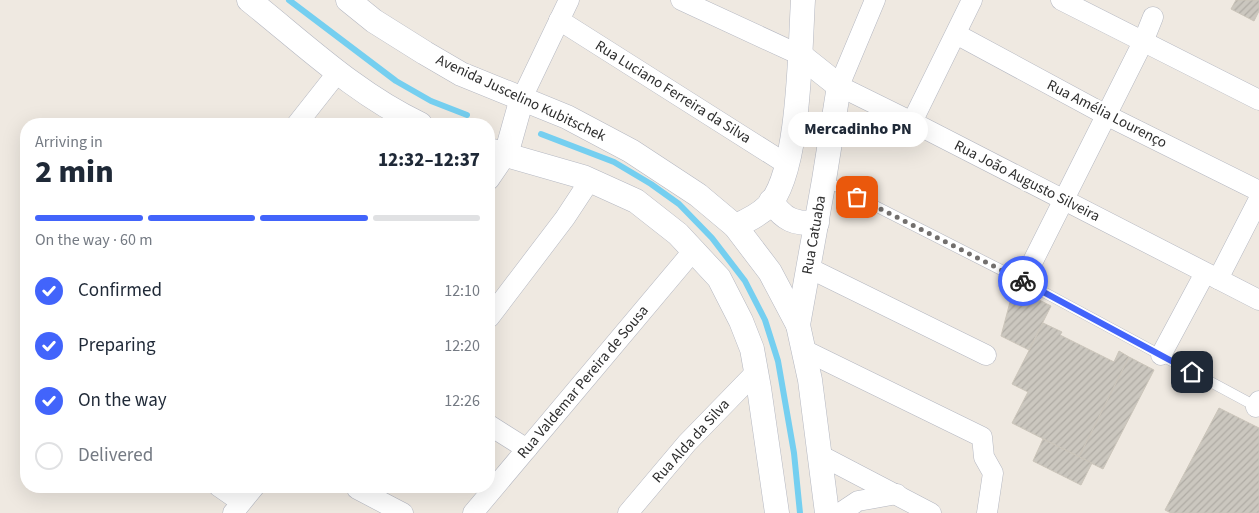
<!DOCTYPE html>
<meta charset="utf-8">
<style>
:root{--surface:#fff;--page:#f6f6f7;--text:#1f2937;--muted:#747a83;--line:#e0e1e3;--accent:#4264fb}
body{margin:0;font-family:"Source Sans 3",sans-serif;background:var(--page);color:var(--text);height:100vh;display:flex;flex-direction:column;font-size:19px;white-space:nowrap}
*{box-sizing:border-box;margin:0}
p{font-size:16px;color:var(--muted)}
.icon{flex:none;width:28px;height:28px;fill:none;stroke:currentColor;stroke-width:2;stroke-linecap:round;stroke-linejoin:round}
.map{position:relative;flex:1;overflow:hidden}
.sheet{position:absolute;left:20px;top:118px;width:475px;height:375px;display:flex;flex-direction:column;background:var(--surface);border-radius:20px;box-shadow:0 5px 20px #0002}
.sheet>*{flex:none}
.pin{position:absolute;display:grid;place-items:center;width:42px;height:42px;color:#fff;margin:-21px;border-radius:10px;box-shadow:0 2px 8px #0006}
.courier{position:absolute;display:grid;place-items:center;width:50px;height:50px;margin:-25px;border:4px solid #4264fb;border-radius:50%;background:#fff;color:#222;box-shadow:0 1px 6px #0007}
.bubble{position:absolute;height:35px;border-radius:18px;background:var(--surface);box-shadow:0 5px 20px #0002;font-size:16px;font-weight:800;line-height:35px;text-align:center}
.summary em{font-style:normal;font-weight:800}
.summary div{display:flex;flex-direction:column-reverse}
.summary{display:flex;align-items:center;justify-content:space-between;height:85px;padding:0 15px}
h1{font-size:32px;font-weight:800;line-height:38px}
.bar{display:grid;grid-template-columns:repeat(4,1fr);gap:8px 5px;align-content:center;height:60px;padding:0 15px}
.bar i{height:6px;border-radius:4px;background:var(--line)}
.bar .on{background:var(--accent)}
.bar p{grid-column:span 4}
ol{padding:0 15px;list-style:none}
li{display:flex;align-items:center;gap:15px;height:55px}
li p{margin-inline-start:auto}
li .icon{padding:5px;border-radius:50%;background:var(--accent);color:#fff;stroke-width:4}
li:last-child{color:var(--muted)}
li i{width:28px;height:28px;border:2px solid var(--line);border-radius:50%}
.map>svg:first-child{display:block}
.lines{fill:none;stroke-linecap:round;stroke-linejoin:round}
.stream{stroke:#75cff0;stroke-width:6}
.building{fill:url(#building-hatch);stroke:#cbc5ba}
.service-casing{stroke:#b4b7c1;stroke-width:11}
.minor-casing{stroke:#b4b7c1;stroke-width:21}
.tertiary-casing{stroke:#b4b7c1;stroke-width:25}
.service{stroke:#fff;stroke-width:10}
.minor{stroke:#fff;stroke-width:20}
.tertiary{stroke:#fff;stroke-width:24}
.done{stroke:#726f6d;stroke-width:5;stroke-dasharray:0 9}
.route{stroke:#4264fb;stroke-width:6}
.labels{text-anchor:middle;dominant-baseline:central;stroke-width:5;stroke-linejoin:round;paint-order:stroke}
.street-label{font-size:15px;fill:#2e2e2e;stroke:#fff}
</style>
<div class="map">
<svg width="1259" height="513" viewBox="0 0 1259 513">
<defs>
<pattern id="building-hatch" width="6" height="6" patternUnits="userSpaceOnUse" patternTransform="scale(1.25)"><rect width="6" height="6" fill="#cbc7bf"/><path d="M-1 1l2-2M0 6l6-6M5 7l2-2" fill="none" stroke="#afaba4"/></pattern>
</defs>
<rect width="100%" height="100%" fill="#efe9e1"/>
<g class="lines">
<g class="stream">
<polyline points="289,0 396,81 431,101 467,115"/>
<polyline points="541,134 614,162 651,184 679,204 712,238 745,281 765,320 778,361 794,453 800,513"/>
</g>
</g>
<g class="building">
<polygon points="1236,0 1259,0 1259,11 1254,21 1231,9"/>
<polygon points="1014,287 1051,306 1029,350 1001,336"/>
<polygon points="1043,323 1062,332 1060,335 1114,362 1119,351 1129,357 1079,457 1012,423 1028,392 1012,384"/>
<polygon points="1129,357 1154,370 1103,469 1079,457"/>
<polygon points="1219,408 1259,428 1259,513 1171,513 1165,510"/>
<polygon points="1043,439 1092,463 1081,485 1033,461"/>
</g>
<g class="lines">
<g class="service-casing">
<polyline id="service" points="824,180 1023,281 1259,408"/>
</g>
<g class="minor-casing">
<g id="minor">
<polyline points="681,0 800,55"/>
<polyline points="875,0 839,86 912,122 1259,300"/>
<polyline points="1061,0 1259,100"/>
<polyline points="559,20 788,165"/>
<polyline points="956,34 1106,115 1259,191"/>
<polyline points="522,98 569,0"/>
<polyline points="912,122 972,0"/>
<polyline points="297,124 338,72"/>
<polyline points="489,180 506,155"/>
<polyline points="809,268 986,355"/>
<polyline points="1218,279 1259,199"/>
<polyline points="1023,281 1143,42 1153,17"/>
<polyline points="489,318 565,218 590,180"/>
<polyline points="804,350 982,437 984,457 993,473 987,513"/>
<polyline points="1161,355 1205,273"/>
<polyline points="1256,407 1259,401"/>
<polyline points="489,425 527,449"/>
<polyline points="820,455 931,513"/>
<polyline points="218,486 241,502"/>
<polyline points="357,489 403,513"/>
<polyline points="233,513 255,486"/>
<polyline points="473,513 693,251"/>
<polyline points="628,513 687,443 757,371"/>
<polyline points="840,513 858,501 897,494"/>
</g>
</g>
<g class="tertiary-casing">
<g id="tertiary">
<path d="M249,0C303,43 356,94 420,124"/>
<polyline points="348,0 374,21 425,53 461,74 567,117 631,151 698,195 735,226 770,272 798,325 810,380 827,513"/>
<polyline points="489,150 583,177 636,201 678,234 719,278 741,321 752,349 759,388 777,513"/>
<polyline points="506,155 522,98"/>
<path d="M771,201C784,220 794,224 817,223"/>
<path d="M735,226C747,221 759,215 768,206C800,174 800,46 803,0"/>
<polyline points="798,325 824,180 839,86 800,55"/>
</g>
</g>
<use href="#service" class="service"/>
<use href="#minor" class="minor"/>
<use href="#tertiary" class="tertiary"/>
</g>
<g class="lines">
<polyline class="done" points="857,197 1023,281"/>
<polyline class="route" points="1023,281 1192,372"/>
</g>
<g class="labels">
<g class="street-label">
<text transform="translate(673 92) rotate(32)">Rua Luciano Ferreira da Silva</text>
<text transform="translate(521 98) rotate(25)">Avenida Juscelino Kubitschek</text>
<text transform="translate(1107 114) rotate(27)">Rua Amélia Lourenço</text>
<text transform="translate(1027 181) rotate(27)">Rua João Augusto Silveira</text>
<text transform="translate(814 235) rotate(-80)">Rua Catuaba</text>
<text transform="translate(583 382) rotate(-50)">Rua Valdemar Pereira de Sousa</text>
<text transform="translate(691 441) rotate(-48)">Rua Alda da Silva</text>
</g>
</g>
</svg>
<div class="pin" style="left:857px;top:197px;background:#ea580c"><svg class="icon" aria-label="bag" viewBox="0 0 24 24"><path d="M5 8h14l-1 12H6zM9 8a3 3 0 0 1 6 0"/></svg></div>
<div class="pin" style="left:1192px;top:372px;background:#1f2937"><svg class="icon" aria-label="home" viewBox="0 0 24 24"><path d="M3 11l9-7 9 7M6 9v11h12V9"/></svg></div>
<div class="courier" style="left:1023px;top:281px"><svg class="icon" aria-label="bike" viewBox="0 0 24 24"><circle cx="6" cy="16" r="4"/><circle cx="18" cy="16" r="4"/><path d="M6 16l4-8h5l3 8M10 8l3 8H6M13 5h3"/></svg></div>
<div class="bubble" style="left:788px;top:112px;width:140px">Mercadinho PN</div>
<section class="sheet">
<div class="summary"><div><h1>2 min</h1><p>Arriving in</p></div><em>12:32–12:37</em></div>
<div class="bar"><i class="on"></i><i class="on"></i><i class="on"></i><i></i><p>On the way · 60 m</p></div>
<ol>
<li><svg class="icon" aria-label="check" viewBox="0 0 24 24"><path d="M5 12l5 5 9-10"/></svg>Confirmed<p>12:10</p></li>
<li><svg class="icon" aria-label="check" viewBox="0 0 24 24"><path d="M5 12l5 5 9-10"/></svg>Preparing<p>12:20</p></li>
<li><svg class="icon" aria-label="check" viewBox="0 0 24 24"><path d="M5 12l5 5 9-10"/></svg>On the way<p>12:26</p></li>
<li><i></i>Delivered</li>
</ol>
</section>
</div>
